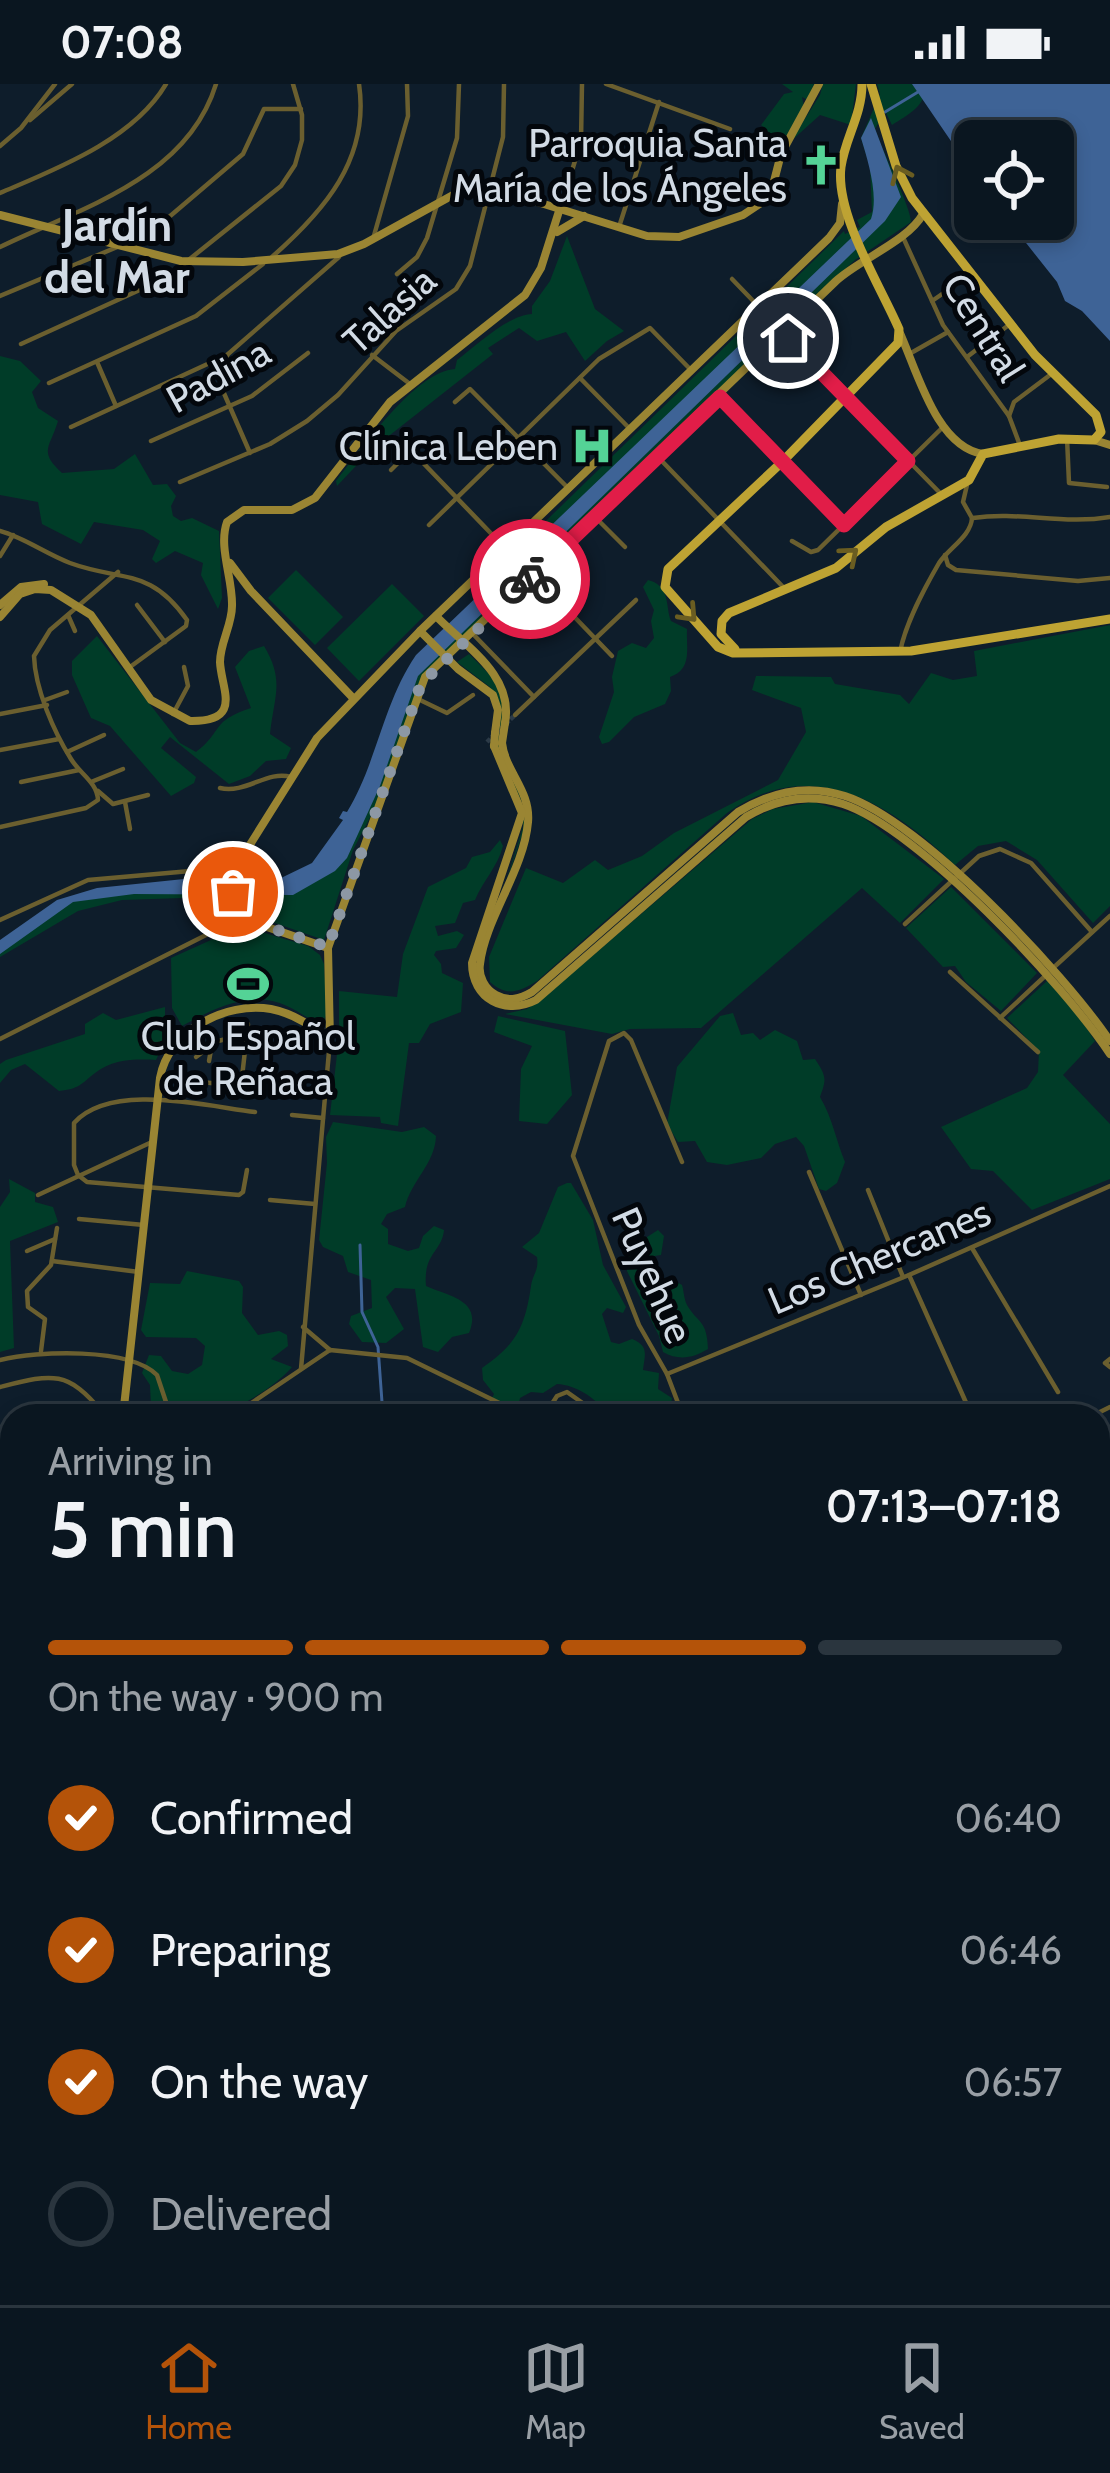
<!DOCTYPE html>
<meta charset="utf-8">
<style>
:root{--surface:#0a1620;--page:#131f29;--text:#f1f3f6;--muted:#999fa5;--line:#2a353e;--accent:#b45309}
body{margin:0;font-family:Cabin,sans-serif;background:var(--page);color:var(--text);height:100vh;display:flex;flex-direction:column;font-size:45px;white-space:nowrap}
*{box-sizing:border-box;margin:0}
p{font-size:39px;color:var(--muted)}
.icon{flex:none;width:66px;height:66px;fill:none;stroke:currentColor;stroke-width:2;stroke-linecap:round;stroke-linejoin:round}
.map{position:relative;flex:1;overflow:hidden}
.side{position:absolute;left:0px;top:1320px;width:1110px;height:903px;display:flex;flex-direction:column;background:var(--surface);border-radius:36px 36px 0 0;box-shadow:0 6px 18px #0003,0 0 0 3px var(--line)}
.side>*{flex:none}
.buttons{position:absolute;left:954px;top:36px;display:grid;gap:24px}
.buttons a{display:grid;place-items:center;width:120px;height:120px;border-radius:18px;background:var(--surface);box-shadow:0 6px 18px #0003,0 0 0 3px var(--line);font-size:60px}
.pin{position:absolute;display:grid;place-items:center;width:102px;height:102px;color:#fff;margin:-51px;border:6px solid #fff;border-radius:50%;box-shadow:0 3px 12px #0007}
.courier{position:absolute;display:grid;place-items:center;width:120px;height:120px;margin:-60px;border:9px solid #e11d48;border-radius:50%;background:#fff;color:#222;box-shadow:0 3px 15px #0007}
.overview em{font-style:normal;font-weight:600}
.overview div{display:flex;flex-direction:column-reverse}
.overview{display:flex;align-items:center;justify-content:space-between;height:204px;padding:0 48px}
h1{font-size:78px;font-weight:600;line-height:90px}
.bar{display:grid;grid-template-columns:repeat(4,1fr);gap:18px 12px;align-content:center;height:144px;padding:0 48px}
.bar i{height:15px;border-radius:9px;background:var(--line)}
.bar .on{background:var(--accent)}
.bar p{grid-column:span 4}
ol{padding:0 48px;list-style:none}
li{display:flex;align-items:center;gap:36px;height:132px}
li p{margin-inline-start:auto}
li .icon{padding:12px;border-radius:50%;background:var(--accent);color:#fff;stroke-width:4}
li:last-child{color:var(--muted)}
li i{width:66px;height:66px;border:6px solid var(--line);border-radius:50%}
.status{display:flex;justify-content:space-between;align-items:center;height:84px;padding:0 60px;background:var(--surface);direction:ltr}
.status svg{height:33px;fill:currentColor}
.menu{display:flex;justify-content:space-around;align-items:center;height:168px;border-top:3px solid var(--line);background:var(--surface);font-size:33px;color:var(--muted)}
.menu a{display:grid;justify-items:center;gap:6px}
.menu .on{color:var(--accent)}
.map>svg:first-child{display:block}
.green{fill:#003c28}
.water{fill:#3e6396}
.lines{fill:none;stroke-linecap:round;stroke-linejoin:round}
.stream{stroke:#3e6396;stroke-width:3}
.street-tunnel{stroke:#2b3a47;stroke-width:4.5;stroke-dasharray:4.5 2;stroke-linecap:butt}
.street{stroke:#6b5f2f;stroke-width:4.5}
.secondary{stroke:#9a8533;stroke-width:8}
.primary{stroke:#bea333;stroke-width:9}
.secondary-bridge{stroke:#9a8533;stroke-width:8}
.oneway{stroke:#6a5d21}
.done{stroke:#8d98a4;stroke-width:12;stroke-dasharray:0 21.6}
.route{stroke:#e11d48;stroke-width:15}
.labels{text-anchor:middle;dominant-baseline:central;stroke-width:10;stroke-linejoin:round;paint-order:stroke}
.poi-label{font-size:39px;fill:#d2dbe5;stroke:#03070c;text-anchor:end}
.street-label{font-size:39px;fill:#d2dbe5;stroke:#03070c}
.quarter-label{font-size:45px;font-weight:bold;fill:#d2dbe5;stroke:#03070c}
</style>
<div class="status"><b>07:08</b><svg viewBox="0 0 49 12"><path d="M0 12V9h3v3zM5 12V6h3v6zM10 12V3h3v9zM15 12V0h3v12zM26 1h20v11H26zM47 4h2v5h-2z"/></svg></div>
<div class="map">
<svg width="1110" height="2221" viewBox="0 0 1110 2221">
<rect width="100%" height="100%" fill="#0e1d2b"/>
<g class="green">
<polygon points="782,0 814,0 808,16 802,13 804,23 785,54 773,52 761,41 784,10 793,8"/>
<polygon points="823,0 856,0 851,41 820,31 791,57 820,11"/>
<path d="M877,0H925C927,22 909,30 892,41L885,27L875,45C882,67 911,123 911,138L855,176L784,241L709,320L430,586L377,720L353,766L324,856L249,830L242,812L122,816L78,827L0,873V862L76,811L150,799L228,795L284,797L317,781L368,702L400,602L524,466L520,470L518,464L844,147L845,150L860,143L857,136L872,128L870,83L861,54L880,10Z"/>
<path d="M567,152L595,225L624,247L607,257L585,277L566,248L537,257L519,244L488,264L493,270L371,366L337,402L336,397C362,364 416,287 455,285L457,276C477,261 508,231 532,230V222L550,197Z"/>
<path d="M0,272L20,277L41,297L32,308L38,324L58,337C50,364 38,367 62,389L114,385L135,370L153,401L167,400L176,412L171,422L173,432L181,437L192,434L219,447L222,514L218,525L201,491L203,479L175,467L156,479L152,475L160,457L143,446L94,438L81,460L42,440L38,418L0,411Z"/>
<polygon points="296,486 343,533 315,561 268,514"/>
<path d="M648,496C671,502 665,522 671,537L687,545C686,564 693,585 670,593L671,607L665,620L634,633L609,658L602,660L599,653L614,608L612,593L618,567L632,559L646,564L654,554L651,537L654,526L643,503Z"/>
<polygon points="392,500 424,532 359,597 327,564"/>
<path d="M1110,541V822L1093,839L1037,776L1006,757L978,762L955,781C890,719 812,669 727,729L537,897C519,908 507,913 490,898L489,873L526,784L563,799L595,776L608,786L642,772L674,749L778,696L806,648L801,624L752,606L756,592L831,593L835,600L900,611L909,620L931,589L953,596L977,592L974,567Z"/>
<path d="M97,552L180,659L196,668C224,647 209,638 251,624L235,583L249,567L264,562C285,597 274,612 270,650L291,664L286,675L266,677L250,692L229,700L170,653L161,664L196,693L194,699L171,712L110,642L91,634L72,591V577Z"/>
<polygon points="469,570 494,595 505,621 499,664 523,713 525,742 499,820 523,743 523,720 497,667 498,615 490,603 457,578"/>
<polygon points="813,718 861,732 944,795 900,839 862,804 701,944 630,945 612,950 505,930 527,925 549,909 752,735 773,725"/>
<path d="M500,756L503,762C498,782 483,797 475,816L463,819L455,839L435,842L438,852L457,847L464,851L456,864L436,867L434,871L441,880L442,889L463,899L461,928L430,940L419,959H409L398,1042L381,1039L380,1033L330,1031L339,953V907L397,913L403,870L428,803L466,784L472,773L490,768Z"/>
<polygon points="951,803 1037,889 1001,927 966,898 955,882 943,883 906,844"/>
<path d="M242,842L308,862L320,871L324,880L327,930L322,939C308,936 299,927 287,922C251,905 213,925 182,942L172,924L171,874Z"/>
<polygon points="1047,897 1076,928 1095,957 1063,991 1110,1040 1110,1095 1032,1126 993,1087 971,1085 941,1043 1027,1004 1038,988 1039,967 1007,934"/>
<path d="M165,923V957L156,976C135,975 113,975 95,989C81,1000 79,1005 59,1007L25,980L11,986L0,999V980L6,976L85,950V940L103,929L116,936Z"/>
<path d="M733,929L741,951L753,949L760,956L775,946L797,957L803,976L815,975C826,992 827,994 820,1013C833,1035 836,1057 845,1078L837,1099L826,1107L819,1105L804,1062L796,1053L775,1060L761,1074L727,1081L707,1078L695,1057L678,1058L667,1040L677,983L720,932Z"/>
<polygon points="498,932 565,947 572,1011 547,1040 519,1037 521,985 532,962 494,948"/>
<path d="M333,1038L402,1048L424,1043L436,1052C435,1080 411,1097 405,1123L387,1130L381,1140L388,1145V1160L408,1167L419,1164L423,1152L434,1142L444,1146C442,1168 423,1169 426,1202C448,1212 483,1216 469,1249L452,1253L438,1268L423,1263L415,1205L395,1204L386,1213L404,1245L386,1259L362,1258L349,1240L351,1232L372,1224L371,1196L348,1188L343,1172L323,1163L319,1156L327,1079L326,1053Z"/>
<polygon points="9,1095 35,1109 35,1118 53,1123 58,1138 10,1157 14,1264 0,1268 0,1123 10,1108"/>
<path d="M567,1099H571L593,1136L603,1181L626,1223L623,1229L607,1224L602,1230L611,1258L619,1260L632,1255C649,1262 645,1270 643,1286L659,1289L658,1305L672,1314L671,1321L657,1332H607C599,1315 576,1301 557,1300L543,1309L531,1308L520,1314L516,1332H458L465,1326L486,1327L494,1310L483,1296L482,1284C516,1261 525,1243 531,1202C533,1189 539,1187 537,1173L522,1163L539,1149L558,1103Z"/>
<path d="M637,1142L644,1155L658,1146L664,1152L661,1171L641,1174L636,1181L649,1203L665,1204L675,1197L682,1201C684,1208 684,1215 687,1221C698,1240 707,1235 708,1265C693,1274 679,1277 663,1268L659,1252L627,1187L626,1147Z"/>
<path d="M187,1187L239,1197L243,1203L242,1229L258,1251L279,1247L287,1251L288,1262L271,1275L292,1283C263,1316 192,1353 151,1322L150,1301L142,1289L149,1271L161,1272L172,1287L188,1290L202,1281L205,1262L196,1254L146,1253L141,1246L150,1199L180,1200Z"/>
<polygon points="1110,2106 1110,2221 806,2221 833,2211 1098,2211 1098,2111"/>
<polygon points="461,2211 546,2211 541,2221 463,2216"/>
</g>
<g class="water">
<polygon points="912,0 1110,0 1110,257 1082,227 1065,217 1057,198 1007,135 1053,135 1053,57 975,57 975,92 957,78 953,60"/>
<path d="M871,34L901,113L885,137L418,592L380,702L347,774L335,787L293,811L134,810L73,818L0,870V856L57,816L97,804L184,795L281,794L312,779L343,736L339,734L343,727L347,728C377,679 383,619 416,571L871,135C879,112 868,77 861,54Z"/>
</g>
<g class="lines">
<g class="stream">
<polyline points="885,28 918,8"/>
<polyline points="360,1161 362,1228 378,1263 383,1332"/>
</g>
<polyline class="street-tunnel" points="487,658 515,631"/>
<g class="street">
<polyline points="606,0 730,45"/>
<polyline points="30,36 72,0"/>
<polyline points="0,62 21,44 55,0"/>
<path d="M0,109C56,85 133,56 166,0"/>
<polyline points="561,123 581,57 582,0"/>
<polyline points="619,143 659,18"/>
<polyline points="902,151 943,241 1009,332 1021,364"/>
<polyline points="373,155 408,32 407,0"/>
<path d="M0,163C80,124 187,95 216,0"/>
<path d="M272,173C324,127 370,75 359,0"/>
<polyline points="397,190 417,173 427,154 457,54 459,0"/>
<polyline points="732,195 758,222"/>
<polyline points="0,212 122,161 162,139 243,70 264,25 301,25"/>
<polyline points="932,217 971,190"/>
<polyline points="783,249 942,411"/>
<polyline points="21,260 166,194 281,102 295,81 302,56 302,31 293,0"/>
<polyline points="911,269 948,248"/>
<polyline points="372,271 410,300"/>
<polyline points="227,272 223,307 250,369"/>
<polyline points="967,273 1010,240"/>
<polyline points="97,278 116,322"/>
<polyline points="580,294 630,345"/>
<polyline points="49,299 196,232 263,180"/>
<polyline points="720,312 844,441"/>
<polyline points="455,318 470,305 569,405"/>
<polyline points="1009,332 1014,318 1050,291"/>
<polyline points="71,343 227,271 339,173"/>
<polyline points="1067,354 1069,399 1107,403"/>
<polyline points="151,357 252,312 308,269"/>
<polyline points="402,357 506,465"/>
<polyline points="658,373 785,505"/>
<polyline points="391,386 411,366"/>
<polyline points="180,398 270,360 307,337 338,311 396,247 456,205 470,182 503,53 504,0"/>
<polyline points="967,401 963,418 972,434"/>
<polyline points="595,433 625,463"/>
<path d="M973,434C1019,427 1063,441 1110,433"/>
<polyline points="429,441 599,275 650,244 689,284"/>
<path d="M0,447C25,454 46,470 70,479C122,498 150,483 187,536L186,542L130,583"/>
<polyline points="792,457 811,468 818,466 943,343"/>
<polyline points="945,471 948,481 956,486 1078,497 1110,494"/>
<polyline points="0,472 13,451"/>
<polyline points="534,491 612,572"/>
<polyline points="137,521 165,558"/>
<polyline points="68,531 75,547"/>
<polyline points="472,549 534,613"/>
<path d="M900,568C906,538 924,505 939,479C949,464 971,452 972,434"/>
<polyline points="45,616 67,608"/>
<polyline points="420,616 447,629 473,611"/>
<polyline points="0,630 47,621"/>
<polyline points="173,630 188,602 184,583"/>
<polyline points="515,631 636,516"/>
<polyline points="0,666 59,655"/>
<polyline points="67,668 104,651"/>
<polyline points="21,698 79,686"/>
<polyline points="91,698 123,685"/>
<path d="M220,704C246,710 267,686 291,693"/>
<polyline points="98,707 113,720 148,711"/>
<polyline points="125,718 130,745"/>
<path d="M0,743L86,724L98,716C97,698 80,690 71,675C54,648 35,605 34,572L50,546L118,488"/>
<polyline points="0,836 88,796 236,783"/>
<polyline points="905,840 979,772 1000,765 1031,779 1092,848"/>
<polyline points="223,841 233,813"/>
<polyline points="1052,885 1110,832"/>
<polyline points="950,888 1038,968"/>
<polyline points="1000,934 1044,893"/>
<polyline points="0,955 208,850 247,836"/>
<polyline points="196,973 218,957 247,950"/>
<polyline points="209,977 212,960"/>
<polyline points="160,994 241,1002 248,940"/>
<polyline points="292,1031 323,1034"/>
<polyline points="682,1078 631,956 624,949 609,957 573,1072 639,1241 667,1290 683,1332"/>
<polyline points="809,1088 861,1211"/>
<path d="M78,1091L74,1081V1039C111,998 205,1022 255,1028"/>
<polyline points="78,1091 87,1098 239,1111 243,1108 247,1086"/>
<polyline points="868,1106 903,1193"/>
<polyline points="38,1111 154,1057"/>
<polyline points="270,1116 315,1120"/>
<polyline points="79,1135 144,1141"/>
<polyline points="972,1164 1058,1308"/>
<polyline points="27,1167 55,1155"/>
<polyline points="52,1177 139,1188"/>
<polyline points="909,1191 968,1323"/>
<polyline points="303,1243 330,1266"/>
<polyline points="41,1267 45,1235 28,1223 27,1207 51,1181 57,1144"/>
<polyline points="1110,1275 1105,1279 1110,1283"/>
<path d="M0,1276C37,1267 129,1263 157,1291L167,1321L176,1332"/>
<polyline points="301,1285 330,956"/>
<polyline points="667,1290 909,1191 1110,1102"/>
<path d="M0,1303C52,1290 67,1285 103,1329L122,1332"/>
<polyline points="1096,1330 1110,1323"/>
<polyline points="218,1332 244,1324 330,1266 407,1274 526,1332"/>
<polyline points="544,1332 557,1312 567,1308 601,1332"/>
<polyline points="0,1354 12,1350"/>
<polyline points="0,1419 12,1416"/>
<polyline points="0,1470 12,1467"/>
<polyline points="1098,1482 1110,1475"/>
<polyline points="0,1515 12,1509"/>
<polyline points="1098,1541 1110,1567"/>
<polyline points="0,1584 12,1604"/>
<polyline points="1098,1650 1099,1651"/>
<polyline points="0,1865 12,1848"/>
<polyline points="1098,1868 1110,1862"/>
<polyline points="0,1897 12,1906"/>
<polyline points="0,1934 12,1919"/>
<polyline points="1098,2033 1110,2028"/>
<polyline points="0,2038 12,2036"/>
<polyline points="1098,2072 1110,2067"/>
<polyline points="59,2211 60,2221"/>
<polyline points="115,2211 118,2221"/>
<polyline points="270,2221 291,2211"/>
<polyline points="437,2221 453,2215"/>
<polyline points="552,2221 557,2211"/>
</g>
<g class="secondary">
<polyline points="0,131 181,177 243,178 338,170 364,160 453,111 489,103 647,152 679,153 743,131 764,117 772,105 781,70 819,0"/>
<polyline points="557,148 584,132"/>
<path d="M899,247C917,286 936,363 983,370"/>
<polyline points="1094,356 1110,361"/>
<polyline points="230,479 251,507 353,614"/>
<polyline points="0,521 21,503 44,500"/>
<path d="M436,532C466,563 514,591 505,639"/>
<path d="M0,533L20,510L35,505L51,506L91,531L151,616L190,637C244,638 221,605 220,578C220,559 232,541 232,522C233,495 218,463 227,438L244,426H292L315,414L390,318L525,211L541,184L560,124"/>
<polyline points="420,547 458,585 493,611 498,626 495,649"/>
<path d="M502,659C505,687 531,707 528,738C524,786 485,835 480,880C478,892 485,905 496,911C509,918 520,915 532,908L738,728C771,708 808,700 845,712C922,737 1064,889 1110,957"/>
<path d="M494,662L522,729L472,879C472,915 505,932 536,916L746,733C776,715 809,709 843,720C919,745 1065,902 1110,970"/>
<polyline points="328,864 247,836 233,813 236,783 317,654 420,547 829,154 840,139 842,120"/>
<path d="M123,1332L160,994C168,947 226,917 271,925C292,929 314,943 330,956L328,864L425,593L836,197C860,175 908,157 923,130"/>
<polyline points="1098,2105 1110,2100"/>
<polyline points="20,2221 32,2211"/>
<polyline points="789,2221 815,2211"/>
</g>
<g class="primary">
<path d="M862,0C862,31 845,54 841,83C835,130 880,201 899,245L898,259L782,378L668,485L665,503L718,563L733,569L911,567L1110,535"/>
<polyline points="735,565 721,550 722,537 729,529 836,484 886,443 969,396 983,370 1059,355 1094,356 1101,348 1096,331 1035,271 912,114 896,82 871,0"/>
</g>
<g class="secondary-bridge">
<polyline points="502,659 505,639"/>
<polyline points="494,662 495,649"/>
</g>
</g>
<defs><path id="oneway-chevron" d="M-2-3.5L2.5 0L-2 3.5" fill="none" stroke-width="1.6" stroke-linecap="round" stroke-linejoin="round" transform="scale(3)"/></defs>
<g class="oneway">
<use href="#oneway-chevron" transform="translate(900 90) rotate(-114)"/>
<use href="#oneway-chevron" transform="translate(850 471) rotate(-40)"/>
<use href="#oneway-chevron" transform="translate(689 530) rotate(47)"/>
</g>
<g class="lines">
<polyline class="done" points="233,808 247,836 328,863 421,600 530,495"/>
<polyline class="route" points="530,495 720,313 844,441 908,377 788,254"/>
</g>
<defs>
<g id="church-bare" transform="scale(3.24)"><path d="M-1.2-6h2.4v3.5h3.3v2.4h-3.3V6h-2.4V-.1h-3.3v-2.4h3.3Z" fill="#54d396" stroke="#03070c" stroke-width="2.5" paint-order="stroke"/></g>
<g id="hospital-bare" transform="scale(3.24)"><path d="M-5-5h3v3.5h4V-5h3V5h-3V1.5h-4V5h-3Z" fill="#54d396" stroke="#03070c" stroke-width="2.5" paint-order="stroke"/></g>
<g id="stadium-bare" transform="scale(3.24)"><path d="M0-5a6.5 5 0 1 0 0 10a6.5 5 0 1 0 0-10ZM-3.5-1.8h7v3.6h-7Z" fill="#54d396" stroke="#03070c" stroke-width="2.5" paint-order="stroke"/></g>
</defs>
<g fill-rule="evenodd">
<use href="#church-bare" x="821" y="81"/>
<use href="#hospital-bare" x="592" y="362"/>
<use href="#stadium-bare" x="248" y="900"/>
</g>
<g class="labels">
<g class="poi-label">
<text x="787" y="59">Parroquia Santa<tspan x="787" dy="45">María de los Ángeles</tspan></text>
<text x="558" y="362">Clínica Leben</text>
<text x="248" y="952" text-anchor="middle">Club Español<tspan x="248" dy="45">de Reñaca</tspan></text>
</g>
<g class="street-label">
<text transform="translate(389 226) rotate(-42)">Talasia</text>
<text transform="translate(984 243) rotate(58)">Central</text>
<text transform="translate(218 291) rotate(-29)">Padina</text>
<text transform="translate(879 1172) rotate(-23)">Los Chercanes</text>
<text transform="translate(653 1191) rotate(66)">Puyehue</text>
</g>
<g class="quarter-label">
<text x="117" y="141">Jardín<tspan x="117" dy="52">del Mar</tspan></text>
</g>
</g>
</svg>
<div class="buttons">
<a><svg class="icon" aria-label="locate" viewBox="0 0 24 24"><circle cx="12" cy="12" r="6"/><path d="M12 2v4M12 18v4M2 12h4M18 12h4"/></svg></a>
</div>
<div class="pin" style="left:233px;top:808px;background:#ea580c"><svg class="icon" aria-label="bag" viewBox="0 0 24 24"><path d="M5 8h14l-1 12H6zM9 8a3 3 0 0 1 6 0"/></svg></div>
<div class="pin" style="left:788px;top:254px;background:#1f2937"><svg class="icon" aria-label="home" viewBox="0 0 24 24"><path d="M3 11l9-7 9 7M6 9v11h12V9"/></svg></div>
<div class="courier" style="left:530px;top:495px"><svg class="icon" aria-label="bike" viewBox="0 0 24 24"><circle cx="6" cy="16" r="4"/><circle cx="18" cy="16" r="4"/><path d="M6 16l4-8h5l3 8M10 8l3 8H6M13 5h3"/></svg></div>
<section class="side">
<div class="overview"><div><h1>5 min</h1><p>Arriving in</p></div><em>07:13–07:18</em></div>
<div class="bar"><i class="on"></i><i class="on"></i><i class="on"></i><i></i><p>On the way · 900 m</p></div>
<ol>
<li><svg class="icon" aria-label="check" viewBox="0 0 24 24"><path d="M5 12l5 5 9-10"/></svg>Confirmed<p>06:40</p></li>
<li><svg class="icon" aria-label="check" viewBox="0 0 24 24"><path d="M5 12l5 5 9-10"/></svg>Preparing<p>06:46</p></li>
<li><svg class="icon" aria-label="check" viewBox="0 0 24 24"><path d="M5 12l5 5 9-10"/></svg>On the way<p>06:57</p></li>
<li><i></i>Delivered</li>
</ol>
</section>
</div>
<nav class="menu">
<a class="on"><svg class="icon" aria-label="home" viewBox="0 0 24 24"><path d="M3 11l9-7 9 7M6 9v11h12V9"/></svg>Home</a>
<a><svg class="icon" aria-label="map" viewBox="0 0 24 24"><path d="M3 6l6-2 6 2 6-2v14l-6 2-6-2-6 2zM9 4v14M15 6v14"/></svg>Map</a>
<a><svg class="icon" aria-label="saved" viewBox="0 0 24 24"><path d="M7 4h10v16l-5-4-5 4z"/></svg>Saved</a>
</nav>
